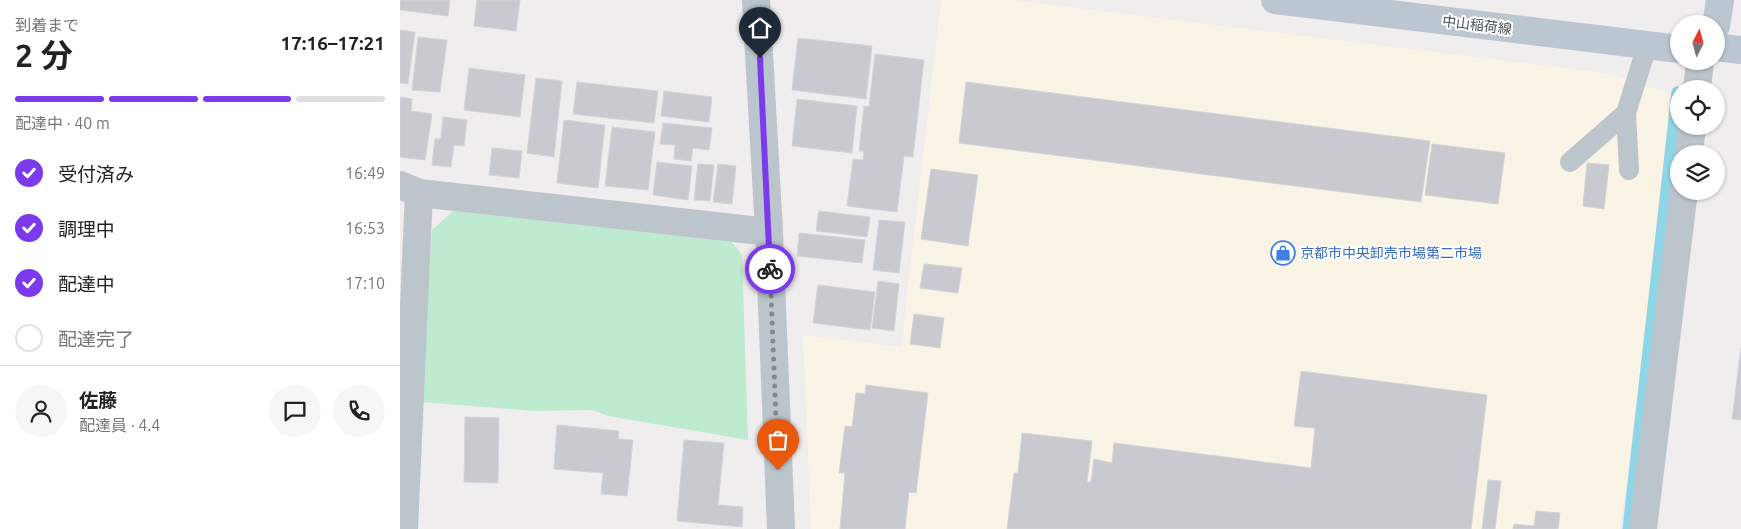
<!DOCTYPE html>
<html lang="ja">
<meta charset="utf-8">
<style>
:root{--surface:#fff;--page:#f6f6f6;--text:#222;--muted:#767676;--line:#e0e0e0;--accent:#7c3aed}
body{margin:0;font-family:Ubuntu,"Noto Sans JP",sans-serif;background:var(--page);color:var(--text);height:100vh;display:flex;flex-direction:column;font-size:19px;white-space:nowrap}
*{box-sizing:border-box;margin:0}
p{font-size:16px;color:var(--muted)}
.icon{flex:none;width:28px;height:28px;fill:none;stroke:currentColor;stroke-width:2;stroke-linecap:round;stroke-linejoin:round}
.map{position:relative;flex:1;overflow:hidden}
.sheet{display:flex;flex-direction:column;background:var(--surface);width:400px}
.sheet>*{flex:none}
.needle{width:32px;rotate:6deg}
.fabs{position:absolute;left:1270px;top:15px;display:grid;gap:10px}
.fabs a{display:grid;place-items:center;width:55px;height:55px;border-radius:50%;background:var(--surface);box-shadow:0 1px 4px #0004;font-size:25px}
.pin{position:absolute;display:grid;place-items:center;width:42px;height:42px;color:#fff;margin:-51px -21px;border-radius:50% 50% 50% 0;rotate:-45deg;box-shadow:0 0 5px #0007}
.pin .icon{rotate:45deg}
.courier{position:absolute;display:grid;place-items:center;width:50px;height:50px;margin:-25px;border:4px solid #7c3aed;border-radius:50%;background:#fff;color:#222;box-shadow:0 1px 6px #0007}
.summary em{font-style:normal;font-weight:700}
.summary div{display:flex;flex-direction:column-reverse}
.summary{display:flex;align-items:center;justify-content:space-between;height:85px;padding:0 15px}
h1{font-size:32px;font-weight:700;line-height:38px}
.bar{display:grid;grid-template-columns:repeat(4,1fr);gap:8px 5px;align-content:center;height:60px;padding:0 15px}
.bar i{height:6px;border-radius:4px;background:var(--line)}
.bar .active{background:var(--accent)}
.bar p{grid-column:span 4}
.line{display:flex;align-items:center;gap:12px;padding:0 15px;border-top:1px solid var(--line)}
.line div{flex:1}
.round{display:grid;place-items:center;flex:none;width:52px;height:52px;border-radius:26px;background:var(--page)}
ol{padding:0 15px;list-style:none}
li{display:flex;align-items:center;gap:15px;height:55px}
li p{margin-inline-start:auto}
li .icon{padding:5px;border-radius:50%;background:var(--accent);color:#fff;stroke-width:4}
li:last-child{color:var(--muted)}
li i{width:28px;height:28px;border:2px solid var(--line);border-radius:50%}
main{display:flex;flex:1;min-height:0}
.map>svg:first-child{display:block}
.commercial{fill:#faf4e7}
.green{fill:#beebcf}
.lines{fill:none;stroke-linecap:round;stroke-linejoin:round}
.stream{stroke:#8ed5e5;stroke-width:11}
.building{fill:#c8cad0;stroke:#d2d4d9}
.lane{stroke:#bdc5cc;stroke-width:20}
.street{stroke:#bdc5cc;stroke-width:28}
.secondary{stroke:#bcc6d0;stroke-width:28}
.done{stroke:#82888d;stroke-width:5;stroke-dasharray:0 9}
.route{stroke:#7c3aed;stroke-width:6}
.labels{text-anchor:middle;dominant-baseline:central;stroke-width:4;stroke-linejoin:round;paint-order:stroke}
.street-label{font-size:14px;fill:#475159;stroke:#fff}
.shop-label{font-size:14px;fill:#366cbe;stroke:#fff;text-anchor:start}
</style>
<main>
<section class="sheet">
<div class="summary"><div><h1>2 分</h1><p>到着まで</p></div><em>17:16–17:21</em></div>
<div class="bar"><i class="active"></i><i class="active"></i><i class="active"></i><i></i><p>配達中 · 40 m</p></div>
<ol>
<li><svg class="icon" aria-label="check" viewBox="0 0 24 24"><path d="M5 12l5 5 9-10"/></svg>受付済み<p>16:49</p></li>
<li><svg class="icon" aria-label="check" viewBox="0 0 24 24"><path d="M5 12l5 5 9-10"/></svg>調理中<p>16:53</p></li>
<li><svg class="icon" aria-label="check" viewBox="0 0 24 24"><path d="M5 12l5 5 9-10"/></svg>配達中<p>17:10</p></li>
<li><i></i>配達完了</li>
</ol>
<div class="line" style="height:90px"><a class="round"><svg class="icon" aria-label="person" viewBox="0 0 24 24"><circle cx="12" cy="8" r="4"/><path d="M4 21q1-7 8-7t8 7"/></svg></a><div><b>佐藤</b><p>配達員 · 4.4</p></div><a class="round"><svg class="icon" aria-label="chat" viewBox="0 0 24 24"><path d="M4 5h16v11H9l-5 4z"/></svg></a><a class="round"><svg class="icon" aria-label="phone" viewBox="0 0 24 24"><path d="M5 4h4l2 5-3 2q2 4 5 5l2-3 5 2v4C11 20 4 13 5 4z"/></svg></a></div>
</section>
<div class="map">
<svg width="1341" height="529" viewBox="0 0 1341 529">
<rect width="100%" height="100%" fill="#f0edee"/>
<polygon class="commercial" points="541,0 613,0 1212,74 1275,96 1220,529 411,529 403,335 501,347"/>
<polygon class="green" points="53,211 332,242 342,255 348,440 208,416 192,410 135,411 21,402 32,230"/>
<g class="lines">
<polyline class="stream" points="1228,529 1277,92"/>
</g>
<g class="building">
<polygon points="0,0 50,0 48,16 0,10"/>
<polygon points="77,0 120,0 116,31 74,26"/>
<polygon points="0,30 15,32 8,84 0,83"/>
<polygon points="18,37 47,40 40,92 12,90"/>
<polygon points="398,38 472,46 466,99 392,90"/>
<polygon points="475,54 524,60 513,157 504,156 497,212 447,206 453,159 463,160 464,151 459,151 464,106 469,107"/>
<polygon points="69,68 125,75 120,117 64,110"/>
<polygon points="136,78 162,81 154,157 127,153"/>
<polygon points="177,82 258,91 254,123 173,114"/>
<polygon points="566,82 1030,141 1021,202 559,143"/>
<polygon points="264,91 312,97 309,122 261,116"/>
<polygon points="0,97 12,99 11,111 32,114 25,160 0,157"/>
<polygon points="397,99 457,106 452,153 392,146"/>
<polygon points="43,117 67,120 64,146 54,145 51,167 32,165 35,139 41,139"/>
<polygon points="164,120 205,125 198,188 157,183"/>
<polygon points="263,123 312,128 309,150 293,148 291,161 274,159 275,145 260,144"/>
<polygon points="212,127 255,132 248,190 205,186"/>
<polygon points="1032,144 1105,153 1098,204 1025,195"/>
<polygon points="92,148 122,151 119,178 89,175"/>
<polygon points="257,162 292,166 288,200 253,195"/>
<polygon points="1187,163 1209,165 1204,209 1183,206"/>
<polygon points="298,164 314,165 310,201 294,200"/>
<polygon points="318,164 336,166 332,204 313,202"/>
<polygon points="531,169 578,175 568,246 521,239"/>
<polygon points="419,211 470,217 467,237 416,231"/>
<polygon points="479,220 505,222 499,273 473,270"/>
<polygon points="399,233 465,240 462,263 397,256"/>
<polygon points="524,264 562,268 558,293 520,288"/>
<polygon points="478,281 499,284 494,331 472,328"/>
<polygon points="418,285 475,292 470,330 413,323"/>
<polygon points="514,314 544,318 540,348 510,344"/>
<polygon points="1341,347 1341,420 1332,419"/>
<polygon points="901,371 1087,395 1071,529 607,529 614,473 618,473 622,433 692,441 687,482 691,482 694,459 712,463 714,443 911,468 915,428 894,426"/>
<polygon points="466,385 528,393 516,493 509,492 505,529 440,529 445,473 439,473 445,426 452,427 456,393 465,394"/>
<polygon points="65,417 99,418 98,483 64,482"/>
<polygon points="157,425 219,431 218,439 233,440 227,496 201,494 203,473 154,469"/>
<polygon points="284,440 324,443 318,505 343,507 342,527 277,521"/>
<polygon points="1088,480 1101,481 1095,529 1082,529"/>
<polygon points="1136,511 1160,513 1158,529 1113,529 1114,524 1134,526"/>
</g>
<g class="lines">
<g class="lane">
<polyline points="1226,113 1229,170"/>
<polyline points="1170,162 1226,113 1247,46"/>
</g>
<g class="street">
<polyline points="356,0 369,232 381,529"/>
<polyline points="1297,89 1300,61"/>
<polyline points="1289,154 1292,126"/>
<polyline points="0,185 19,193 369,232"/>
<polyline points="4,529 19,193"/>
<polyline points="1243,529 1284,191"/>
</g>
<g class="secondary">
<polyline points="875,0 1279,49"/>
<polyline points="1316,26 1320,0"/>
<polyline points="1316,47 1341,50"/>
</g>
</g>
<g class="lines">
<polyline class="done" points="370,269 378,470"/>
<polyline class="route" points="360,58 370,269"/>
</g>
<defs>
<g id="shop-ring" transform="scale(1.25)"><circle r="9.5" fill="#fff" stroke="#3f7fe0" stroke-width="1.5"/><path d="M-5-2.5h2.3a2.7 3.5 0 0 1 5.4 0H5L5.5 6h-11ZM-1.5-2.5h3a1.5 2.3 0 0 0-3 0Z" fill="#3f7fe0"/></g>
</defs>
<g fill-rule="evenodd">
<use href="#shop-ring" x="883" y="253"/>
</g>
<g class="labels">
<g class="street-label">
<text transform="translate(1077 25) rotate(7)">中山稲荷線</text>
</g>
<g class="shop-label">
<text x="900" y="253">京都市中央卸売市場第二市場</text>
</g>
</g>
</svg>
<div class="fabs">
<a><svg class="needle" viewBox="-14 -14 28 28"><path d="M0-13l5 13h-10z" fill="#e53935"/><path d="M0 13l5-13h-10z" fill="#767676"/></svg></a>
<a><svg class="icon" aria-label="locate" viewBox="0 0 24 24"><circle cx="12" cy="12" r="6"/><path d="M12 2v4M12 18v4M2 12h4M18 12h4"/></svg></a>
<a><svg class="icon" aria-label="layers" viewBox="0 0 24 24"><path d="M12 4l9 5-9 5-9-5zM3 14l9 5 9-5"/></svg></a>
</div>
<div class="pin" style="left:378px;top:470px;background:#ea580c"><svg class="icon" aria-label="bag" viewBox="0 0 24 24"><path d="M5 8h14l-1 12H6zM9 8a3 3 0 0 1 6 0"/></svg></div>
<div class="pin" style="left:360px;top:58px;background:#1f2937"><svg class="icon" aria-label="home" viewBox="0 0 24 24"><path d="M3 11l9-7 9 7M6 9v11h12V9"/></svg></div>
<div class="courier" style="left:370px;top:269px"><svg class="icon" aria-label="bike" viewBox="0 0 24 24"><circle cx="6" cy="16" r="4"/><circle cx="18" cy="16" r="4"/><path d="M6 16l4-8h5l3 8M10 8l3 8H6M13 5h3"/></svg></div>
</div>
</main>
